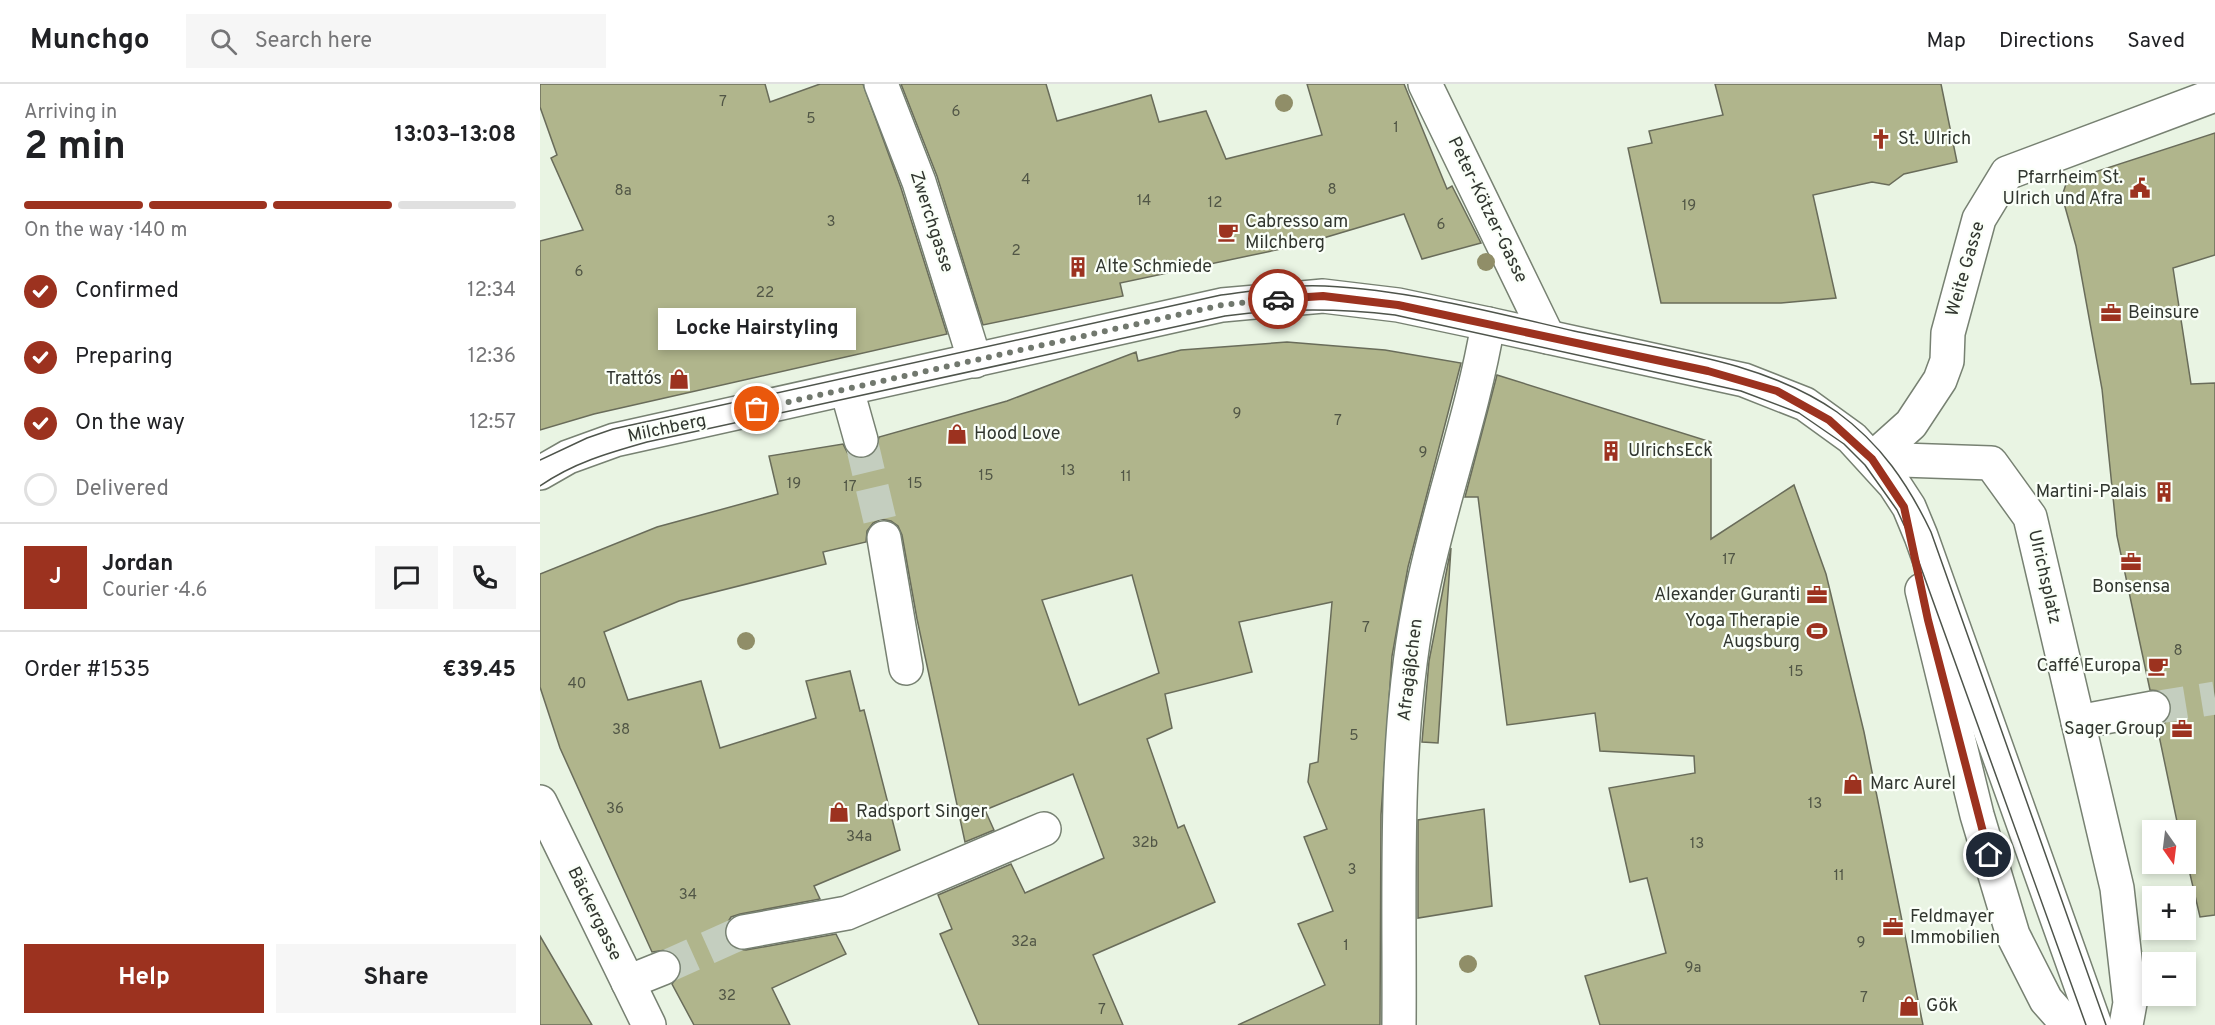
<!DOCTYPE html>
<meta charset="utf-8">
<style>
:root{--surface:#fff;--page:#f6f6f6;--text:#202124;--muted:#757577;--line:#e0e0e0;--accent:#9c321f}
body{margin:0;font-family:Overpass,sans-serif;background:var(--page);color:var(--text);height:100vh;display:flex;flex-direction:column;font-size:22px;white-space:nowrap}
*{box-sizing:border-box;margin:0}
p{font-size:20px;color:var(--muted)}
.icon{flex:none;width:33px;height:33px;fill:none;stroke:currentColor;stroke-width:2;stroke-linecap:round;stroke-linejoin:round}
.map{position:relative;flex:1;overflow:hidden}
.sheet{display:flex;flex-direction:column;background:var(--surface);width:540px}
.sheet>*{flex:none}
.needle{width:39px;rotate:166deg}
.buttons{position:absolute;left:1602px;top:736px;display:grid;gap:12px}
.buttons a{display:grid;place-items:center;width:54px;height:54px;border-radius:0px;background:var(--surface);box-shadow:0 3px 9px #0003;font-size:30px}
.pin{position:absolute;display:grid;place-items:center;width:51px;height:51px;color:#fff;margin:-26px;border:3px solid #fff;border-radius:50%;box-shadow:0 2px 6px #0007}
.courier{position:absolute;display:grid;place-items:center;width:60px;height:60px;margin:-30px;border:4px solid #9c321f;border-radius:50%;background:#fff;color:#222;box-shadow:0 2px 8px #0007}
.bubble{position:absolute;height:42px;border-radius:0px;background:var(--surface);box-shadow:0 3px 9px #0003;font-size:20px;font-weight:700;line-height:42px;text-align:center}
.overview em{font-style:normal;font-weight:700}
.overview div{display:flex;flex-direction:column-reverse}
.overview{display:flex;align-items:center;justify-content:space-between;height:102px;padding:0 24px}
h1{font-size:39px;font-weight:700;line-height:45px}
.bar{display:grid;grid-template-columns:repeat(4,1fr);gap:9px 6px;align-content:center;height:72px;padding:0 24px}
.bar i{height:8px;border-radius:4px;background:var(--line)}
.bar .selected{background:var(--accent)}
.bar p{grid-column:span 4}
.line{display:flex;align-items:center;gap:15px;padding:0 24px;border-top:2px solid var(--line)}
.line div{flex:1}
.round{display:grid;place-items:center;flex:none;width:63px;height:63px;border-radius:0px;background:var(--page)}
ol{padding:0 24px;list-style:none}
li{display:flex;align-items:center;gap:18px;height:66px}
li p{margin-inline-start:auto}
li .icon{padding:6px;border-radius:50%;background:var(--accent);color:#fff;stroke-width:4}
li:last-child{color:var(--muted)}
li i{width:33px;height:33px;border:3px solid var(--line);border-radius:50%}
.button{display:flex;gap:12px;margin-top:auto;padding:12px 24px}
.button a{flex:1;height:69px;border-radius:0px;background:var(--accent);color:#fff;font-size:24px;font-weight:700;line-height:69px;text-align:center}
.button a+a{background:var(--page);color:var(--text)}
header{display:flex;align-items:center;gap:36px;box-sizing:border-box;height:84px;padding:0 30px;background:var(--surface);border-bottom:2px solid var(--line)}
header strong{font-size:28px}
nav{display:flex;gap:33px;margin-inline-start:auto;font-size:21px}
.search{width:420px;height:54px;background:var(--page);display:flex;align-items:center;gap:15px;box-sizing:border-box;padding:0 21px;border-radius:0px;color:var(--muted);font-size:22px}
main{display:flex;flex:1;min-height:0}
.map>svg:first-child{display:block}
.building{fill:#b0b58c;stroke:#696c5a;stroke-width:1.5;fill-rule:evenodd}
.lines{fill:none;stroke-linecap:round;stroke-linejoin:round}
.minor-tunnel{stroke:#c4cebf;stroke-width:33;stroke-dasharray:33 16;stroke-linecap:butt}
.minor-casing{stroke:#778172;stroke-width:36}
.minor{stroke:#fff;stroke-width:33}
.tram{stroke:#4e544b;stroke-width:1.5}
.tree{fill:#908e68}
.done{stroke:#71786e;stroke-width:6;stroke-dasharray:0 10.8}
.route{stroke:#9c321f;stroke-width:8}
.labels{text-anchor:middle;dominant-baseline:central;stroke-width:4.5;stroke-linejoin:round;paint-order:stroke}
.number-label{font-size:15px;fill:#515646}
.poi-label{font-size:18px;fill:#31362f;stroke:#fafff8;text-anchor:start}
.street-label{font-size:18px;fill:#31362f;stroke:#fafff8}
</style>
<header>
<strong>Munchgo</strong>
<div class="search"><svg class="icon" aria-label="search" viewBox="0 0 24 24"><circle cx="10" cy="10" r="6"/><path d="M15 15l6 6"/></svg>Search here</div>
<nav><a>Map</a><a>Directions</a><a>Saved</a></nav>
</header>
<main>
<section class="sheet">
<div class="overview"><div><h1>2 min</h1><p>Arriving in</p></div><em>13:03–13:08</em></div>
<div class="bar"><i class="selected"></i><i class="selected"></i><i class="selected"></i><i></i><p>On the way · 140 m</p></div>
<ol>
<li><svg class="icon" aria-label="check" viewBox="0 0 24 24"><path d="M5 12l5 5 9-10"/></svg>Confirmed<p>12:34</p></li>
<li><svg class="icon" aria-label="check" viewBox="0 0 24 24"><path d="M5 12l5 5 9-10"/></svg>Preparing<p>12:36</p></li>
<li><svg class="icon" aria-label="check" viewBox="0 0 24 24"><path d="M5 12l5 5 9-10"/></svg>On the way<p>12:57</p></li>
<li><i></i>Delivered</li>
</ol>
<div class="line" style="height:108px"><b class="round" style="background:var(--accent);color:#fff">J</b><div><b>Jordan</b><p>Courier · 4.6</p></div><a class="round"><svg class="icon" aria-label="chat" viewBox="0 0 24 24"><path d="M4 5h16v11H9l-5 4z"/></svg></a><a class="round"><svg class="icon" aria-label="phone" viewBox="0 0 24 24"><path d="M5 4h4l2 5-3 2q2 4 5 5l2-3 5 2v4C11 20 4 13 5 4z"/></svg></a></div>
<div class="line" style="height:78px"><div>Order #1535</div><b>€39.45</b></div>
<div class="button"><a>Help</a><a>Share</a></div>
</section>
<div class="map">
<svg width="1675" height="941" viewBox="0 0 1675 941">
<rect width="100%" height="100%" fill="#e9f4e3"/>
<g class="building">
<polygon points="0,0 225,0 230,18 280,0 323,0 361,104 407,250 54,330 0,346 0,157 43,146 11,74 17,71 0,23"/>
<polygon points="361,0 506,0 517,37 611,11 619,38 666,27 686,75 782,51 767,0 864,0 907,105 912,102 941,159 882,175 864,130 760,161 580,199 583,212 443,241 397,92"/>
<polygon points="1175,0 1401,0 1417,78 1364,90 1349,101 1332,98 1273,111 1296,214 1241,219 1121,219 1088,64 1112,59 1109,47 1183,31"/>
<polygon points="1675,49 1675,171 1633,184 1651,300 1675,299 1675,831 1660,833 1646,773 1646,747 1639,747 1617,642 1625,639 1630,631 1631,620 1627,611 1620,607 1610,606 1577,452 1562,305 1536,162 1522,112 1527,97"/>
<path d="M747,258L845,266L921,279L868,483L852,572L841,731L840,941H698L785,901L758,840L793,827L764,753L787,745L768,698L770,680L778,678L792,518L699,538L712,588L625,610L632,644L607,655L638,744L644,741L675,818L553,871L583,941H439L400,850L412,845L398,811L471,780L485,809L564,774L533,690L445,726L454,746L425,758L377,535L362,451L358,442L351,437L341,435L333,439L327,447L326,458L283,468L286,480L139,517L64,548L88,616L161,597L180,664L276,634L266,597L310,587L320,627L324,626L360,766L274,802L280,815L200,830L191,833L186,841L185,851L188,860L196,865L206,866L296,850L306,870L232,904L250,941H154L132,900L141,887L140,877L135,870L126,866L112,868L20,664L0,603V490L117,443L238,410L229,372L303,360L308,370L317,374H327L335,369L339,353L467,317L596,268L598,277L641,266ZM592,491L619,589L539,621L502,516Z"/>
<polygon points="957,291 1171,358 1171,455 1254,401 1286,490 1324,648 1383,941 1060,941 1045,892 1126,869 1107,794 1090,798 1069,704 1155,689 1154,672 1060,667 1055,629 967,641 938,413 925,413"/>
<polygon points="911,464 898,659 882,658 889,577"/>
<polygon points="944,725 952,822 878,834 878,736"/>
<polygon points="0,852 52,941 0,941"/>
</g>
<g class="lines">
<g class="minor-tunnel">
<polyline points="321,356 344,454"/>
<polyline points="1613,624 1675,614"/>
<polyline points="123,884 203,848"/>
</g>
<g class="minor-casing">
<g id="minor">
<polyline points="341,0 379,98 435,277"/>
<polyline points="885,0 1008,253"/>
<polyline points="307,306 321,356"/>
<polyline points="1332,375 1451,379 1490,433 1577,804 1590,919 1586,941"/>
<polyline points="1332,375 1371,340 1400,296 1407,277 1408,249 1439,135 1467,89 1675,11"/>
<polyline points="0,389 28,373 75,356 682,221 783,212 858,221 948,240 1204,296 1265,320 1312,354 1354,400 1369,423 1381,452 1555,941"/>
<polyline points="344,454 366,584"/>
<polyline points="1382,506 1437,731 1473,851 1506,916 1528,941"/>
<polyline points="1538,638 1613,624"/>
<polyline points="0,718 109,941"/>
<polyline points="203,848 307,829 504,745"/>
<polyline points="88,898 123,884"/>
<path d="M859,941C860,803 853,658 879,523C897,427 932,335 948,240"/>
</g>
</g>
<use href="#minor" class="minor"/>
<g class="tram">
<path d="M0,376L47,354L73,345L681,211C715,207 750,200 785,202C869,206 952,228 1034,247C1121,266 1223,276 1297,328C1341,360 1368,400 1391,448L1566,941"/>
<path d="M0,402C33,379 68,369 107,358L685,232C743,224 797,224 855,231L1201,307L1259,329L1304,360L1325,381L1357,426L1371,456L1546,941"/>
</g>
</g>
<g class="tree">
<circle cx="744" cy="19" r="9"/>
<circle cx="946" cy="178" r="9"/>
<circle cx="206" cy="557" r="9"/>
<circle cx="928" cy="880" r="9"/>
</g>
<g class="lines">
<polyline class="done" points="217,325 682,221 738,215"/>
<polyline class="route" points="738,215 783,212 858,221 1168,287 1237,307 1289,336 1332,375 1364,423 1388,536 1449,771"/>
</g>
<defs>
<g id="church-bare" transform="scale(1.62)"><path d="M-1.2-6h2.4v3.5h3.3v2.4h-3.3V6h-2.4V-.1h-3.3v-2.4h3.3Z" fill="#9c321f" stroke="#fafff8" stroke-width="2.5" paint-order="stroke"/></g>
<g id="civic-bare" transform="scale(1.62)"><path d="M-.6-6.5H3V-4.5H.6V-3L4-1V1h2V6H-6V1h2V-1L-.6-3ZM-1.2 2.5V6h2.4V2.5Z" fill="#9c321f" stroke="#fafff8" stroke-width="2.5" paint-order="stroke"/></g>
<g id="cafe-bare" transform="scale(1.62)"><path d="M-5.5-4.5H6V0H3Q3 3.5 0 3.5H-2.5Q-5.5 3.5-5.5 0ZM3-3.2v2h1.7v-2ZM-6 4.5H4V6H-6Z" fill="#9c321f" stroke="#fafff8" stroke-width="2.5" paint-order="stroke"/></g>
<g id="building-bare" transform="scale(1.62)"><path d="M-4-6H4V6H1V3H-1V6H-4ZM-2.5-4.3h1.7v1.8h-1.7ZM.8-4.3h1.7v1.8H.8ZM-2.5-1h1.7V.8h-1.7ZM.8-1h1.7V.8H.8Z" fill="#9c321f" stroke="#fafff8" stroke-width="2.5" paint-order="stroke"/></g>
<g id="office-bare" transform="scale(1.62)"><path d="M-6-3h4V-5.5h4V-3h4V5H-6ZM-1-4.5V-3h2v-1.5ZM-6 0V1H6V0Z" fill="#9c321f" stroke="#fafff8" stroke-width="2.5" paint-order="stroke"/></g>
<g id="shop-bare" transform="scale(1.62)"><path d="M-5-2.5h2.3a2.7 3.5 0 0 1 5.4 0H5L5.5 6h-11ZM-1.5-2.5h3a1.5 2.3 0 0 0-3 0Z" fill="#9c321f" stroke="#fafff8" stroke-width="2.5" paint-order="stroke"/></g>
<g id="stadium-bare" transform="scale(1.62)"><path d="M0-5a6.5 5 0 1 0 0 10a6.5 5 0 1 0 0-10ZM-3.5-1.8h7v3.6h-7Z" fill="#9c321f" stroke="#fafff8" stroke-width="2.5" paint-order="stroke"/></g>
</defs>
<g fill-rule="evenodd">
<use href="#church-bare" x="1341" y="55"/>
<use href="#civic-bare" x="1600" y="104"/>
<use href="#cafe-bare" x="688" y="148"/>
<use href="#building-bare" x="538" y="183"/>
<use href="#office-bare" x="1571" y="229"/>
<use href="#shop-bare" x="139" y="295"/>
<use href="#shop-bare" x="417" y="350"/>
<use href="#building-bare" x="1071" y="367"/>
<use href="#building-bare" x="1624" y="408"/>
<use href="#office-bare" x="1591" y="478"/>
<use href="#office-bare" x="1277" y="511"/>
<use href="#stadium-bare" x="1277" y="547"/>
<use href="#cafe-bare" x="1618" y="582"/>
<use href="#office-bare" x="1642" y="645"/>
<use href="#shop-bare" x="1313" y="700"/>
<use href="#shop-bare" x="299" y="728"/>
<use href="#office-bare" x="1353" y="843"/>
<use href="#shop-bare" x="1369" y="922"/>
</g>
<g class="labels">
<g class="number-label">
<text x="183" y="18">7</text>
<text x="416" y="28">6</text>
<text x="271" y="35">5</text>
<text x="856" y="44">1</text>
<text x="486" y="96">4</text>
<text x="792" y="106">8</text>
<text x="83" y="107">8a</text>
<text x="604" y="117">14</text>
<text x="675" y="119">12</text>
<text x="1149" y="122">19</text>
<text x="291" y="138">3</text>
<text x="901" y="141">6</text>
<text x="476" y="167">2</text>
<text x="39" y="188">6</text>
<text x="225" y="209">22</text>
<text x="697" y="330">9</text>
<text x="798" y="337">7</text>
<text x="883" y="369">9</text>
<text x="528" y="387">13</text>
<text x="446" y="392">15</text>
<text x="586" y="393">11</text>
<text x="254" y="400">19</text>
<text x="375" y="400">15</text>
<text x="310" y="403">17</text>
<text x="1189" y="476">17</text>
<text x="826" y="544">7</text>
<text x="1638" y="567">8</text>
<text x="1256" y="588">15</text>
<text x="37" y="600">40</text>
<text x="81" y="646">38</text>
<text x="814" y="652">5</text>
<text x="1275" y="720">13</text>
<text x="75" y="725">36</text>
<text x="319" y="753">34a</text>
<text x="605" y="759">32b</text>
<text x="1157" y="760">13</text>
<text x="812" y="786">3</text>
<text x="1299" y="792">11</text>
<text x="148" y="811">34</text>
<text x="484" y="858">32a</text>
<text x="1321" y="859">9</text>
<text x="806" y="862">1</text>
<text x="1153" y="884">9a</text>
<text x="187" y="912">32</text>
<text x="1324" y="914">7</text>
<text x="562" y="926">7</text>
</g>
<g class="poi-label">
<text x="1358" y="55">St. Ulrich</text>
<text x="1583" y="94" text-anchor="end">Pfarrheim St.<tspan x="1583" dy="21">Ulrich und Afra</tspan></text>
<text x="705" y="138">Cabresso am<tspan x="705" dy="21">Milchberg</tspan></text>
<text x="555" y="183">Alte Schmiede</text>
<text x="1588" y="229">Beinsure</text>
<text x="122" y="295" text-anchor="end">Tratto´s</text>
<text x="434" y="350">Hood Love</text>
<text x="1088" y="367">UlrichsEck</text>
<text x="1607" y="408" text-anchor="end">Martini-Palais</text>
<text x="1591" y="503" text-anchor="middle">Bonsensa</text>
<text x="1260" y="511" text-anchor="end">Alexander Guranti</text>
<text x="1260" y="537" text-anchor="end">Yoga Therapie<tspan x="1260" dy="21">Augsburg</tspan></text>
<text x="1601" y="582" text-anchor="end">Caffé Europa</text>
<text x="1625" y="645" text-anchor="end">Sager Group</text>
<text x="1330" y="700">Marc Aurel</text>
<text x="316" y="728">Radsport Singer</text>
<text x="1370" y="833">Feldmayer<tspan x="1370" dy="21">Immobilien</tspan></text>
<text x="1386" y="922">Gök</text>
</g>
<g class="street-label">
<text transform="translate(947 126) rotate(64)">Peter-Kötzer-Gasse</text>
<text transform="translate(391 138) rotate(72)">Zwerchgasse</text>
<text transform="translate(1426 185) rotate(-74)">Weite Gasse</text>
<text transform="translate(127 345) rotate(-12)">Milchberg</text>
<text transform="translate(1504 493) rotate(77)">Ulrichsplatz</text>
<text transform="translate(871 586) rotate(-83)">Afragäßchen</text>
<text transform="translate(54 830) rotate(64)">Bäckergasse</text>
</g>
</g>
</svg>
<div class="buttons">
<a><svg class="needle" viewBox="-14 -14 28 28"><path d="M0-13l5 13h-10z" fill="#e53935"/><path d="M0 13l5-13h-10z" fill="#757577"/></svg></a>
<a>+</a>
<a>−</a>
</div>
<div class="pin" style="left:217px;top:325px;background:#ea580c"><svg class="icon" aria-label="bag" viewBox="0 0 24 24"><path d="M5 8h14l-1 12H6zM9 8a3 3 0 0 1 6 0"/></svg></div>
<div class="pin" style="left:1449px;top:771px;background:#1f2937"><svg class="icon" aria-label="home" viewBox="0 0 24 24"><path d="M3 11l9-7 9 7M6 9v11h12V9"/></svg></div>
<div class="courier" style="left:738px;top:215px"><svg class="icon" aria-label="car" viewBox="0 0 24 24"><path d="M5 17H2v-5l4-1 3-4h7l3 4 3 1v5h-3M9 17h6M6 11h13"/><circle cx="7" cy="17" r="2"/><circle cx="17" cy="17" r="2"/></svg></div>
<div class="bubble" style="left:118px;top:224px;width:198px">Locke Hairstyling</div>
</div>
</main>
